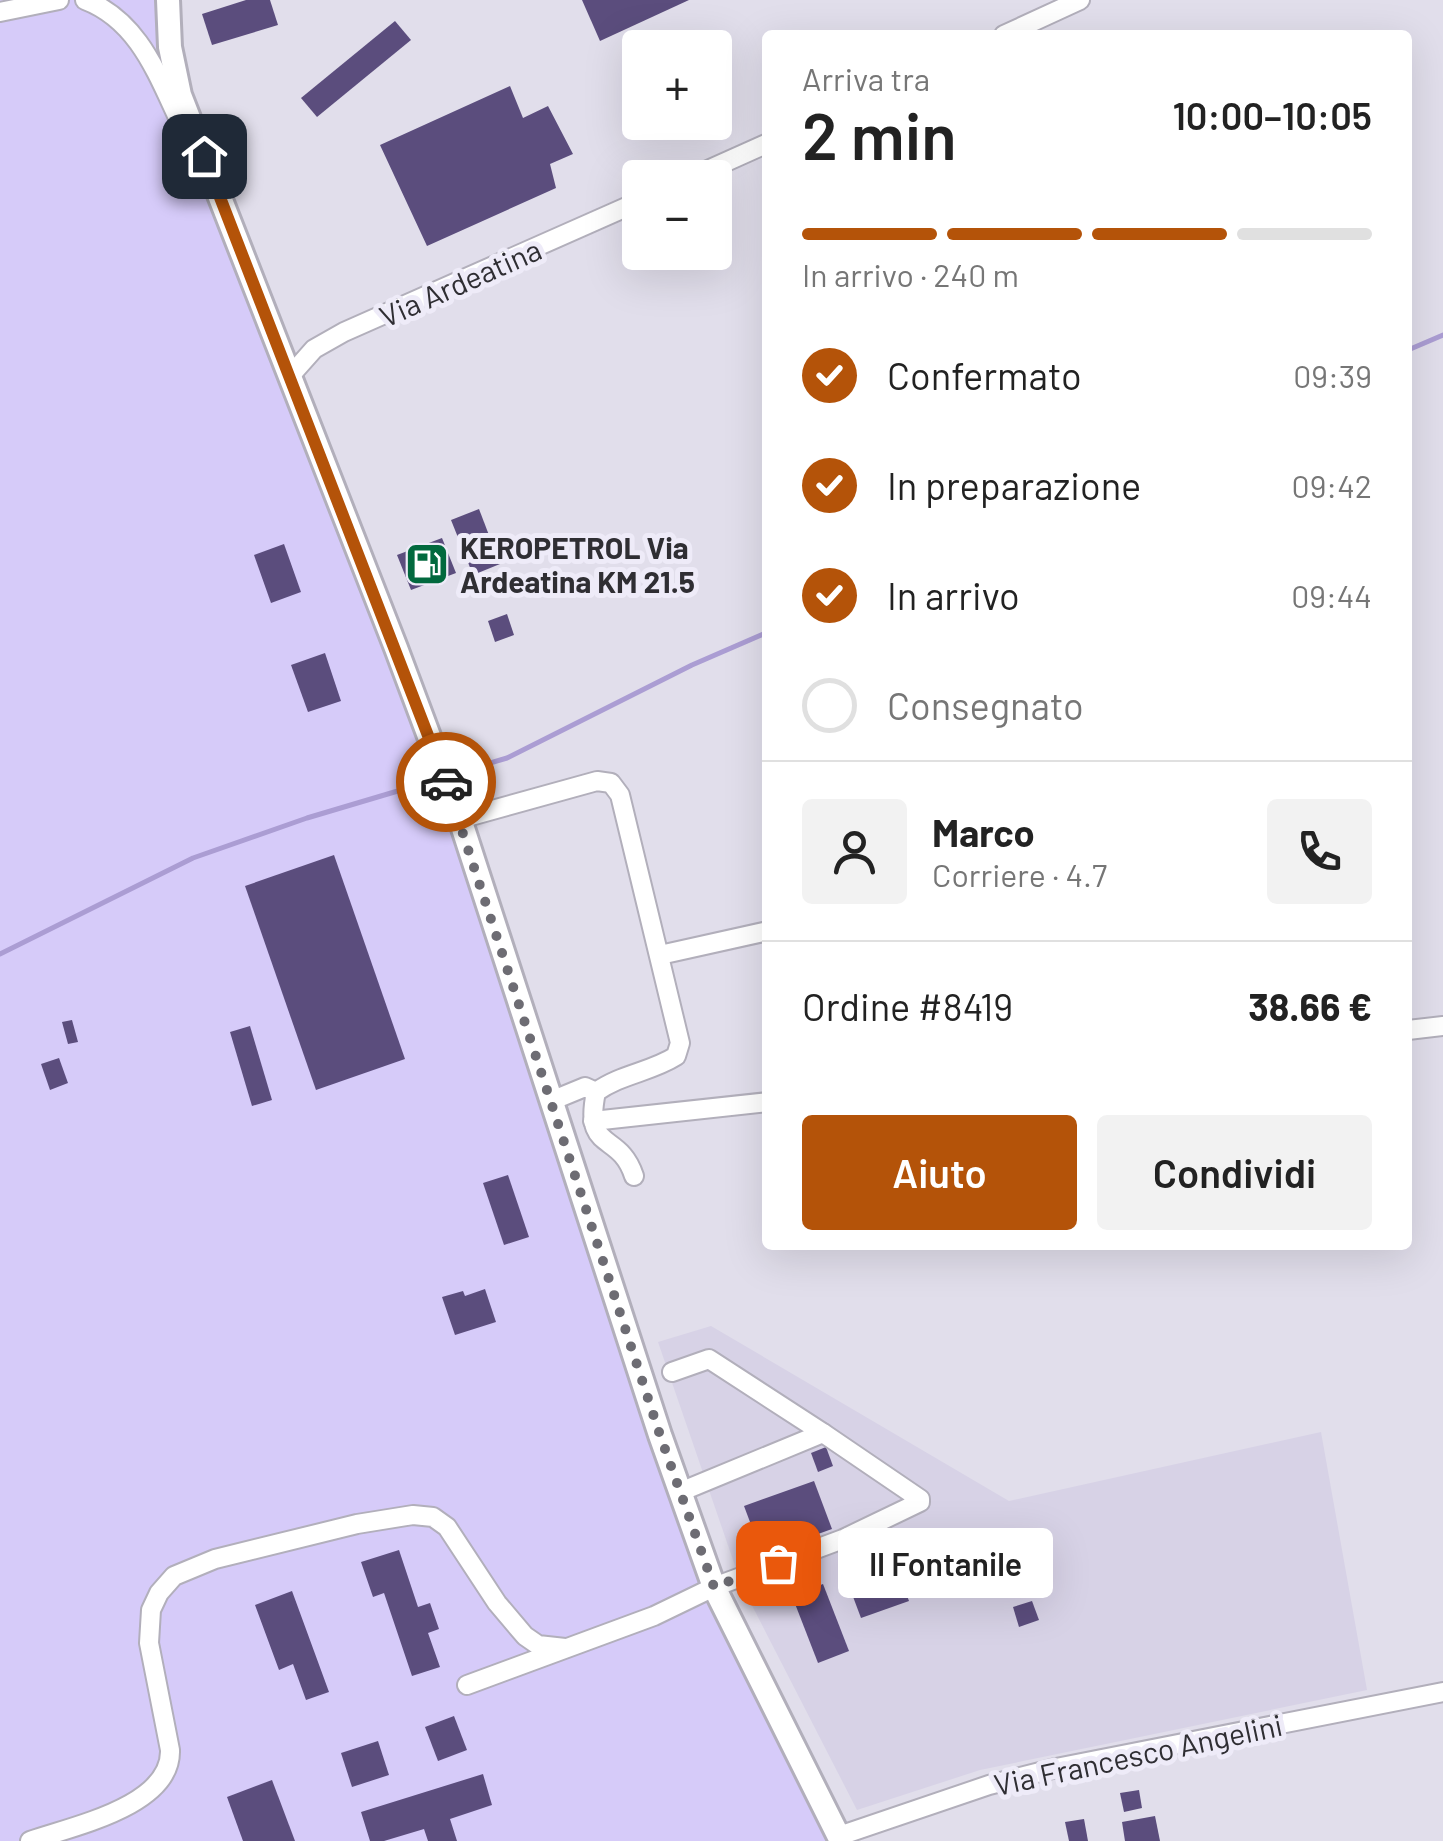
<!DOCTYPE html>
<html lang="it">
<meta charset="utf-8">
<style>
:root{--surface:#fff;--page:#f2f2f2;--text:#222;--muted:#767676;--line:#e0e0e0;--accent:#b45309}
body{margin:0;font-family:Barlow,sans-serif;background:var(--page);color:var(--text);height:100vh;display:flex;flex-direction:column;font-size:38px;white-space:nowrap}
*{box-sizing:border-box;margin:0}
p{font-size:32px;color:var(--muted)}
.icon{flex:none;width:55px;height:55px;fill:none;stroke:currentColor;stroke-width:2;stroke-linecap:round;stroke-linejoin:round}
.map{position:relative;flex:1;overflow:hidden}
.details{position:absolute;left:762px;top:30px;width:650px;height:1220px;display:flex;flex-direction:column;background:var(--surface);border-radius:10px;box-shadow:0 10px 40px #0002}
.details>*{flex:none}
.buttons{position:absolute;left:622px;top:30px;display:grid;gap:20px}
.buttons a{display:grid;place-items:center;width:110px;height:110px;border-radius:10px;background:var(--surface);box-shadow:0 10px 40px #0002;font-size:50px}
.pin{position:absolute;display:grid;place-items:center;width:85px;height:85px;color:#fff;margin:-42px;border-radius:20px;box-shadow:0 5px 15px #0006}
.courier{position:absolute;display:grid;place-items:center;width:100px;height:100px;margin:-50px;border:8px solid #b45309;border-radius:50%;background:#fff;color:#222;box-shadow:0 2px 12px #0007}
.bubble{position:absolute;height:70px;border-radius:10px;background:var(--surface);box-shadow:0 10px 40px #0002;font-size:32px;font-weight:600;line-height:70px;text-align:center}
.head em{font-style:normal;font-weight:600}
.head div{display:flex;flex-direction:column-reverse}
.head{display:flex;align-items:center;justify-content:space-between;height:170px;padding:0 40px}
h1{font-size:65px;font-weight:600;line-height:75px}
.bar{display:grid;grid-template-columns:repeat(4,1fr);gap:15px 10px;align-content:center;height:120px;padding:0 40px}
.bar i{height:12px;border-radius:8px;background:var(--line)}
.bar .on{background:var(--accent)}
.bar p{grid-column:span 4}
.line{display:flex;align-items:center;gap:25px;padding:0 40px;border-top:2px solid var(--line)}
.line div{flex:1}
.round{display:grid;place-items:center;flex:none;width:105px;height:105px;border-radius:10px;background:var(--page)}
ol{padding:0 40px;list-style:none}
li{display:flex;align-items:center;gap:30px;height:110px}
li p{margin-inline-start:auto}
li .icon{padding:10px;border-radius:50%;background:var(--accent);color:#fff;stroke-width:4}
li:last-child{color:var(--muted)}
li i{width:55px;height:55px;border:5px solid var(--line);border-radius:50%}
.cta{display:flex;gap:20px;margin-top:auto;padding:20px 40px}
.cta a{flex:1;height:115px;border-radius:10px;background:var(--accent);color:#fff;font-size:40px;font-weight:600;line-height:115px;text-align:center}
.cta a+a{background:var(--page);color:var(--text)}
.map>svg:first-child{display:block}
.built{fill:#d7d2e6}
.green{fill:#d6cbf9}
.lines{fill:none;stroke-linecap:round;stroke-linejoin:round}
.stream{stroke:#ab9dd3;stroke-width:5}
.building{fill:#5b4d7d}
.minor-casing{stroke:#b2afbb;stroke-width:22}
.major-casing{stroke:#b2afbb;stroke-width:28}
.minor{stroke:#fff;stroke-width:18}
.major{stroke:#fff;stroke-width:22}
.done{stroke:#6d6c73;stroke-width:10;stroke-dasharray:0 18}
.route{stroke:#b45309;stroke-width:12}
.labels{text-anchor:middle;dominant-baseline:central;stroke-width:10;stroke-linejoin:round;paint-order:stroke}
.street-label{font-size:30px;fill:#2f2e33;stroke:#eeebf8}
.poi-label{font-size:30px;font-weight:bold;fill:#2f2e33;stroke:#eeebf8;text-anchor:start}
</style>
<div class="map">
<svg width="1443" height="1841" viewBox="0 0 1443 1841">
<rect width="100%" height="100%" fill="#e1deeb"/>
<polygon class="built" points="711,1326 1009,1501 1321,1432 1367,1690 980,1770 857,1810 742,1586 658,1342"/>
<polygon class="green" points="0,0 161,0 225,212 460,819 680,1492 841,1841 0,1841"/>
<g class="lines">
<g class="stream">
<polyline points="1408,350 1443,335"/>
<polyline points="460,772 507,758 692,665 768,632"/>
<polyline points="0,954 193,858 307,818 428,782"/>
</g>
</g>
<g class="building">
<polygon points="246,0 270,0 278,25 212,45 202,14"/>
<polygon points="582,0 689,0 600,41"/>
<polygon points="395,21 411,40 317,117 301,98"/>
<polygon points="510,86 523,118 548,106 573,154 550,164 556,188 427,246 380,145"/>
<polygon points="479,509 500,564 473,575 451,520"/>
<polygon points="442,538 456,573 411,590 397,555"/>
<polygon points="284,544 301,592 271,603 254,555"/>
<polygon points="507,614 514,635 495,642 488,621"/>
<polygon points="325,653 341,701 308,712 291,665"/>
<polygon points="334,855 405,1059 316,1090 245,886"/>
<polygon points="72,1020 78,1042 68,1044 62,1022"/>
<polygon points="250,1026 272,1100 252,1106 230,1032"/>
<polygon points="59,1058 68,1083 50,1090 41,1064"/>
<polygon points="508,1175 529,1237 504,1245 483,1183"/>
<polygon points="485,1289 496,1322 455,1335 442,1297 463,1291 465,1296"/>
<polygon points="826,1447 833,1466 818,1472 811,1453"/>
<polygon points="814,1481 832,1529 762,1554 744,1506"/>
<polygon points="399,1550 418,1607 430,1603 439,1629 428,1633 440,1667 412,1676 384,1593 373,1597 361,1562"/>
<polygon points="1011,1556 1018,1582 1003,1587 996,1561"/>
<polygon points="894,1560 909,1601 861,1618 846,1578"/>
<polygon points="823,1584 849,1651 818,1663 792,1596"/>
<polygon points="292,1591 329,1692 306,1700 293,1664 279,1670 255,1605"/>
<polygon points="1032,1601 1039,1620 1019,1627 1013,1607"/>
<polygon points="454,1716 467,1750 438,1761 425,1727"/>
<polygon points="378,1741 389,1775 352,1787 341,1753"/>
<polygon points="483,1774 492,1805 450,1819 457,1841 428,1841 424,1829 384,1841 370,1841 361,1812"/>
<polygon points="272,1780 295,1841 243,1841 227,1797"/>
<polygon points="1139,1790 1142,1808 1124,1812 1120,1793"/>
<polygon points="1155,1816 1160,1841 1125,1841 1122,1822"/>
<polygon points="1084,1819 1088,1841 1069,1841 1065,1822"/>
</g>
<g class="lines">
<g class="minor-casing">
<g id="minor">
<path d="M85,0C140,21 158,77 182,126"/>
<polyline points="0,12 59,0"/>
<polyline points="1004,35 1080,0"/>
<polyline points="690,178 768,143"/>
<polyline points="290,376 314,349 344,332 640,201"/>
<path d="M460,819L597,781L611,783L620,795L680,1043L676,1056C651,1072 621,1074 596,1092C583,1154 619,1130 634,1176"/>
<polyline points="660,955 768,931"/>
<polyline points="1408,1030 1443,1026"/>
<polyline points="551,1101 585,1087 596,1092"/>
<polyline points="593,1121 768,1102"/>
<polyline points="672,1372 709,1359 823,1433"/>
<polyline points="467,1685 654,1616 714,1587 843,1539 920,1502 920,1499 823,1433 680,1492"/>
<polyline points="839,1836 989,1785 1056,1768 1443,1692"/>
<path d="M30,1841C73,1826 172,1806 170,1750L149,1643L151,1610L159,1593L174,1576L215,1559L357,1524L413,1515L433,1517L447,1527L497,1603L525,1636L538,1645L565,1648"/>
</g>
</g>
<g class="major-casing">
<polyline id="major" points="168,0 170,47 180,95 396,648 460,819 660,1435 714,1587 841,1841"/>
</g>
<use href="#minor" class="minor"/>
<use href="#major" class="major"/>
</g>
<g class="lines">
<polyline class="done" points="446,782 660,1435 714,1587 778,1563"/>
<polyline class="route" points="204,156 446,782"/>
</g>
<defs>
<g id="fuel-square" transform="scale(2.25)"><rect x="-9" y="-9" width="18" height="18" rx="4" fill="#02693e" stroke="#eeebf8"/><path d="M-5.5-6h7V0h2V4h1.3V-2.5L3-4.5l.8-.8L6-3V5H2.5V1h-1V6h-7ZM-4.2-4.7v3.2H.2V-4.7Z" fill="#fff"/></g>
</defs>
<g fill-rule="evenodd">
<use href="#fuel-square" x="427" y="564"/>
</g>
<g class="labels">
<g class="street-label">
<text transform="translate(460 282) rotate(-24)">Via Ardeatina</text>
<text transform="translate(1138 1754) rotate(-12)">Via Francesco Angelini</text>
</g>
<g class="poi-label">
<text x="460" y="547">KEROPETROL Via<tspan x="460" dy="34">Ardeatina KM 21.5</tspan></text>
</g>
</g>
</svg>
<div class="buttons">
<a>+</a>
<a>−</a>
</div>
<div class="pin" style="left:778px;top:1563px;background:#ea580c"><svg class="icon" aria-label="bag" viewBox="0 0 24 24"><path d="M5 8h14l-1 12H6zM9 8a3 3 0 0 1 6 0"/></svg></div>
<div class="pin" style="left:204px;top:156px;background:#1f2937"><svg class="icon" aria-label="home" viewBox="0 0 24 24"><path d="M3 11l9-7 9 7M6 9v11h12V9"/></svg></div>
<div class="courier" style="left:446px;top:782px"><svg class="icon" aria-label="car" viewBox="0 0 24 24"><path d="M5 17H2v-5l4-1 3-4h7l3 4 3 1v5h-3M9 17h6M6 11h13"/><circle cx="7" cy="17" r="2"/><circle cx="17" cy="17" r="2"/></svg></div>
<div class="bubble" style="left:838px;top:1528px;width:215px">Il Fontanile</div>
<section class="details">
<div class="head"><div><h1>2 min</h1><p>Arriva tra</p></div><em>10:00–10:05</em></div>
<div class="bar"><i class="on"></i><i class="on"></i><i class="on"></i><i></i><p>In arrivo · 240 m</p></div>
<ol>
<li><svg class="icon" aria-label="check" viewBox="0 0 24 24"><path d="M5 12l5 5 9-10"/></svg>Confermato<p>09:39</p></li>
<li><svg class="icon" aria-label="check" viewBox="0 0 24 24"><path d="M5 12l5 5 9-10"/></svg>In preparazione<p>09:42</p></li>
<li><svg class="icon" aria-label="check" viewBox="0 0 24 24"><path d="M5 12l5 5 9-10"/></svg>In arrivo<p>09:44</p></li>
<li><i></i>Consegnato</li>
</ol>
<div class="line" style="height:180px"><a class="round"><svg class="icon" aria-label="person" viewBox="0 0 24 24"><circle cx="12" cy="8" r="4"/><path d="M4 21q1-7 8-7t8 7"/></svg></a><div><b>Marco</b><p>Corriere · 4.7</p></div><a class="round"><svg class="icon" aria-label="phone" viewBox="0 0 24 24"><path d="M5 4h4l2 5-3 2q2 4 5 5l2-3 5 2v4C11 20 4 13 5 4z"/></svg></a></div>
<div class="line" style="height:130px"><div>Ordine #8419</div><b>38.66 €</b></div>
<div class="cta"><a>Aiuto</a><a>Condividi</a></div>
</section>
</div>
